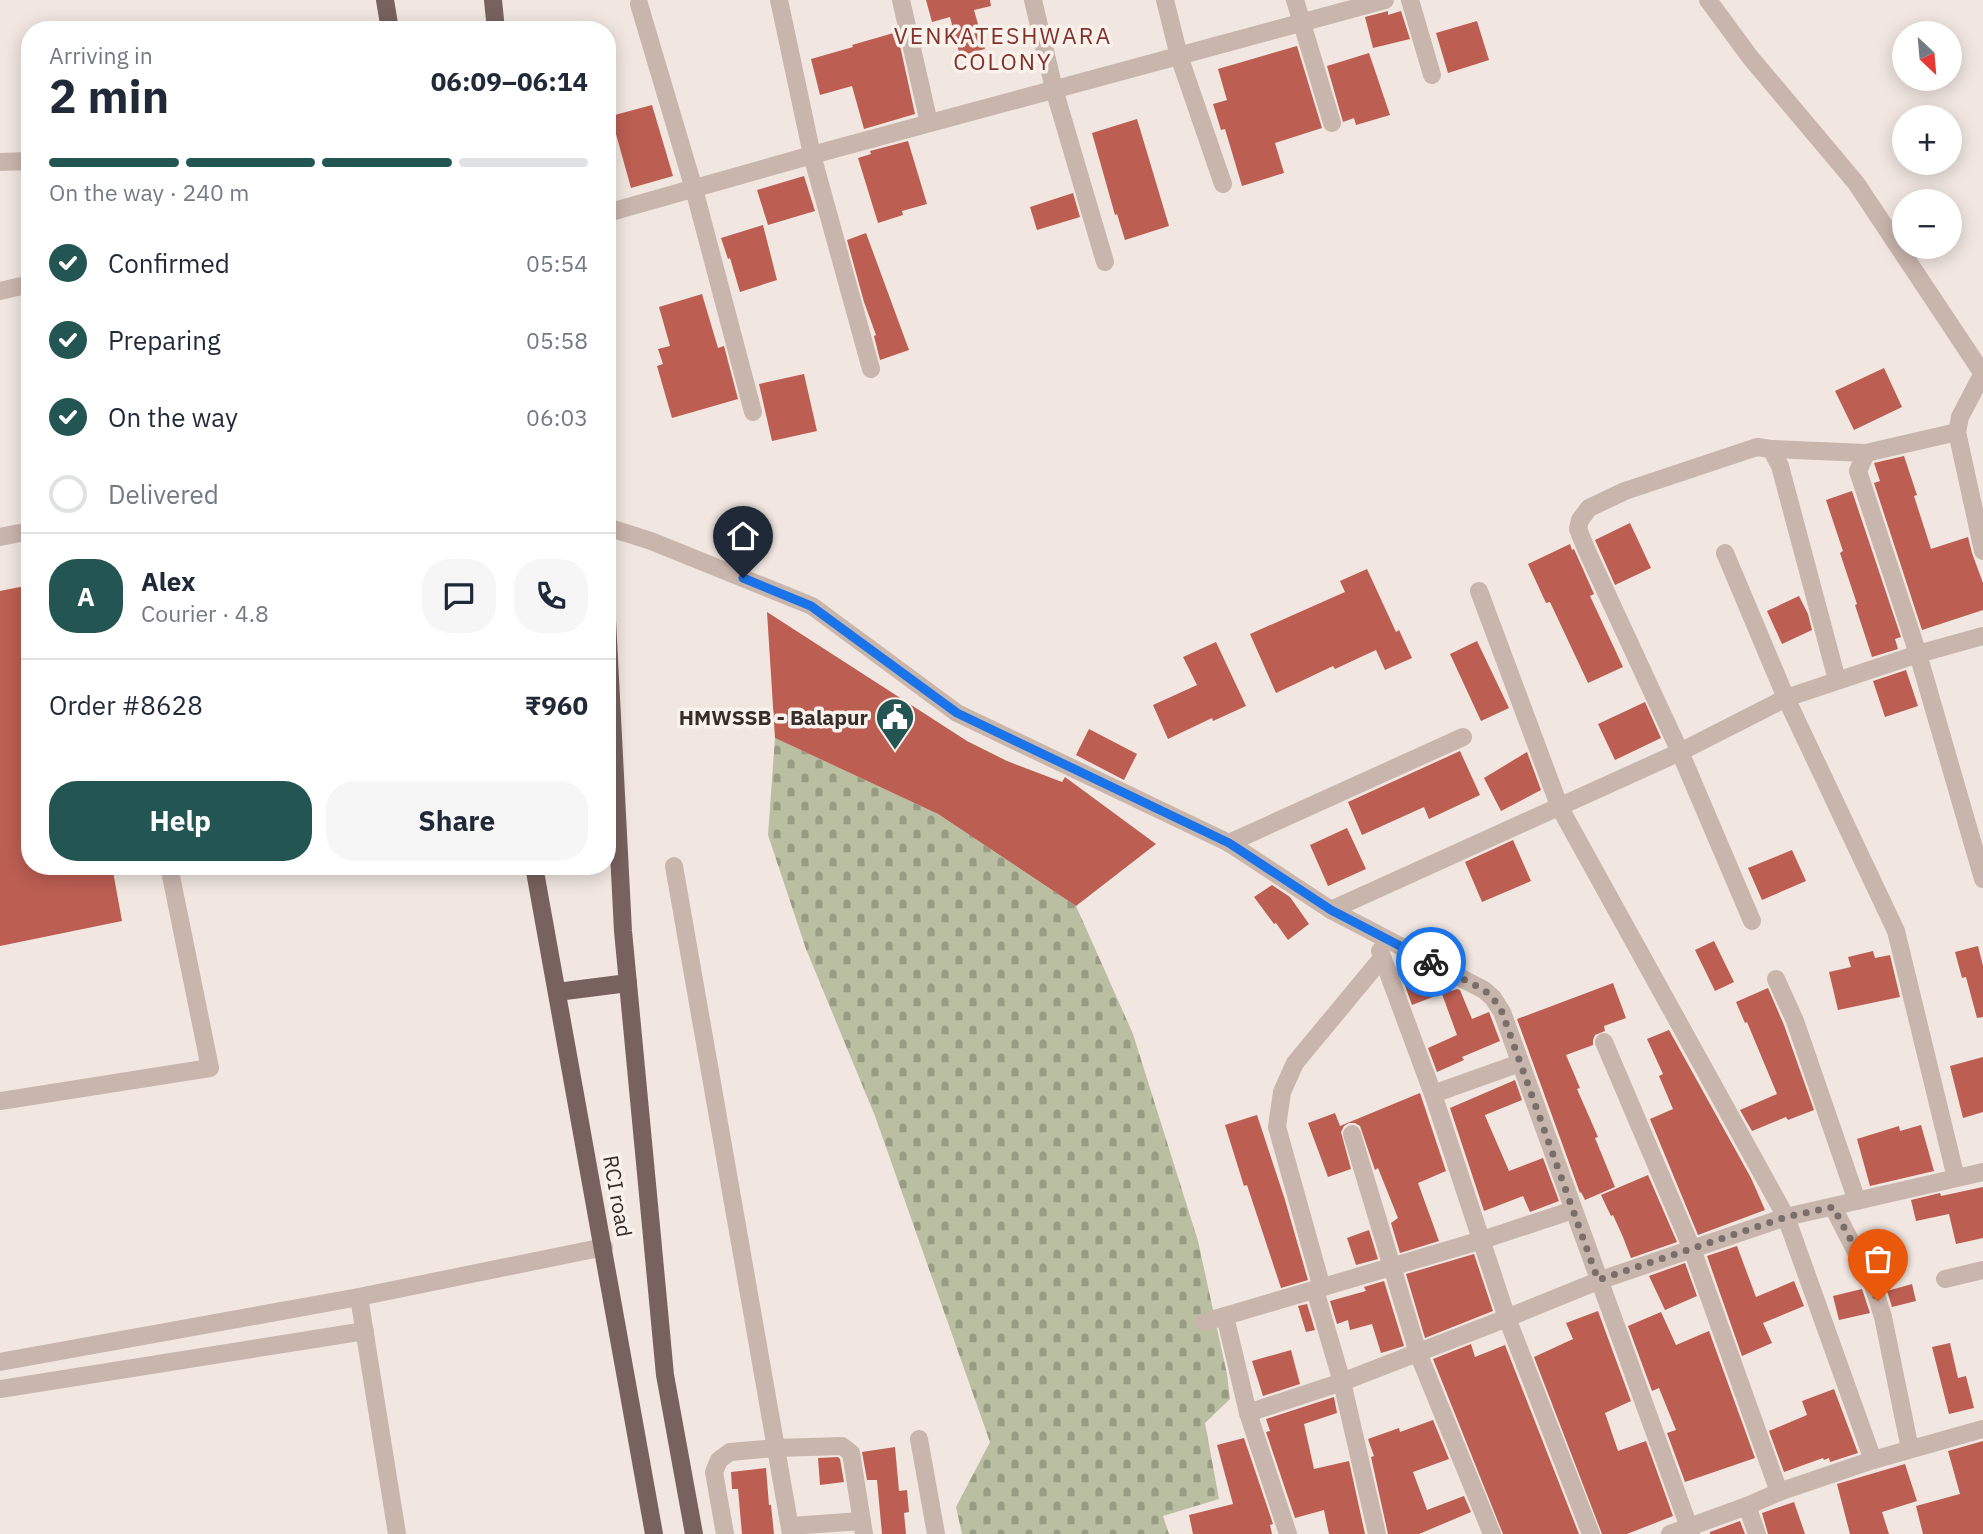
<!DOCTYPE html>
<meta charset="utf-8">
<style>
:root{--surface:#fff;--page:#f6f6f7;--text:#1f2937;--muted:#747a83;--line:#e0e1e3;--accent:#235652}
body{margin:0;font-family:"IBM Plex Sans",sans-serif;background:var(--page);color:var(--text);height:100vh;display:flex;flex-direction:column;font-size:26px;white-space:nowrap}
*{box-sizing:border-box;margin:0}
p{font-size:23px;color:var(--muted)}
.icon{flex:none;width:38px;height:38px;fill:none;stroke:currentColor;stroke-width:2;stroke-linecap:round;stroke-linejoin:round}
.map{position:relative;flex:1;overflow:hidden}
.panel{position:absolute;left:21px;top:21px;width:595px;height:854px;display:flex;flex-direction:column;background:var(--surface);border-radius:28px;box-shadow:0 4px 18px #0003}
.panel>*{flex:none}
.needle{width:46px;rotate:154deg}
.controls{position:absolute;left:1892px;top:21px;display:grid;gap:14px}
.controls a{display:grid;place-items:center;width:70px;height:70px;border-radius:50%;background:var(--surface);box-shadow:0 4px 18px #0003;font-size:35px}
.pin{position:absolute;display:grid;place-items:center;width:60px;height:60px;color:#fff;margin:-72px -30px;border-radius:50% 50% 50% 0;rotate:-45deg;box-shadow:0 0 7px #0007}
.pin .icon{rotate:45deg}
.courier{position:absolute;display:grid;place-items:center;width:70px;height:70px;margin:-35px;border:5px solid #1a73e8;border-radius:50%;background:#fff;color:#222;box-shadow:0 2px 9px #0007}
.head em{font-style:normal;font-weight:800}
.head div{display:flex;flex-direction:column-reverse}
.head{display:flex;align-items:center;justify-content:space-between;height:119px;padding:0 28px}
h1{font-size:46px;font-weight:800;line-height:52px}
.bar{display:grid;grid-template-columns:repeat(4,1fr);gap:10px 7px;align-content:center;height:84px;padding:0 28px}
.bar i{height:9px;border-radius:5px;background:var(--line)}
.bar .active{background:var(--accent)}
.bar p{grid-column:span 4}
.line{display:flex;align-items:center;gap:18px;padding:0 28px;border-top:2px solid var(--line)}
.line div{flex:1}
.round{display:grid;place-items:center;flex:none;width:74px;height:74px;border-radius:28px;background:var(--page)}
ol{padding:0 28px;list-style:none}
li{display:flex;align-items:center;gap:21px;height:77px}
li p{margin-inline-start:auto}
li .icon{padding:7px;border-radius:50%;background:var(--accent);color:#fff;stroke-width:4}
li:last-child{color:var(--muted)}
li i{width:38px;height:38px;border:4px solid var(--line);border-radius:50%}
.primary-button{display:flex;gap:14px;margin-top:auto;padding:14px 28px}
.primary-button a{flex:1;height:80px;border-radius:28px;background:var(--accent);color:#fff;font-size:28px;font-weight:800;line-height:80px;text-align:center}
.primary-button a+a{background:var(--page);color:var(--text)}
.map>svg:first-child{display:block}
.cemetery{fill:url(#cemetery-stones)}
.building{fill:#bc5e52}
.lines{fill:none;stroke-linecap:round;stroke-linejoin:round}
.minor{stroke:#c8b5ac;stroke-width:18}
.major{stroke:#78625d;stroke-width:18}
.done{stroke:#786e6a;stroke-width:7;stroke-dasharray:0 12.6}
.route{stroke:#1a73e8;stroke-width:9}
.labels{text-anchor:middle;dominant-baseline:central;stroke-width:7;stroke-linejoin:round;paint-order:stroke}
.poi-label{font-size:21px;font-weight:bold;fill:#372d2a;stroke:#f9f1ec;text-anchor:end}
.street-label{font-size:21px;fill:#372d2a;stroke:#f9f1ec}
.neighbourhood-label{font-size:23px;letter-spacing:2px;fill:#80332a;stroke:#f9f1ec}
</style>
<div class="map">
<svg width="1983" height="1534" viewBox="0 0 1983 1534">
<defs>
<pattern id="cemetery-stones" width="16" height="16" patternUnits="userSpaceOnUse" patternTransform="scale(1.75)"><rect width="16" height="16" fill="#b9bfa0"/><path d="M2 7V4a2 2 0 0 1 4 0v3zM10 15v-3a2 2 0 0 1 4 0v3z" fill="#979c83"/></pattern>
</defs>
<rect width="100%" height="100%" fill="#f1e6e0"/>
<polygon class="cemetery" points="775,738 938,814 1076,906 1133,1034 1198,1241 1227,1374 1230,1399 1205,1423 1219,1499 1163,1516 1169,1534 962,1534 956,1507 990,1442 875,1116 806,949 768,835"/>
<g class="building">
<polygon points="926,0 990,0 991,6 974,10 985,49 960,56 950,17 932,22"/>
<polygon points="1388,11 1388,15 1401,11 1410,39 1373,48 1365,17"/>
<polygon points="1477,21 1489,60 1448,73 1436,33"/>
<polygon points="897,32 915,114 864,129 852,86 820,95 811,59 853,47 852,45"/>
<polygon points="1297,46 1322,128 1275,143 1284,173 1242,186 1225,129 1221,130 1213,104 1227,100 1218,69"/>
<polygon points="1369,53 1390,115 1356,125 1354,118 1343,122 1327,66"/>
<polygon points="652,105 673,176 631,188 611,116"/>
<polygon points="1137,119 1169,226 1125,240 1117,214 1115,215 1092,133"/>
<polygon points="908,141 927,204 902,211 903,215 878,223 858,158 871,154 870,151"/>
<polygon points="804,176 815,211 768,225 757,190"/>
<polygon points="1073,193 1080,217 1037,230 1030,207"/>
<polygon points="763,225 777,280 740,292 730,258 728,259 721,238"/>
<polygon points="866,233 909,350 880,360 874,336 876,335 864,302 847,240"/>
<polygon points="702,294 718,348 724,346 738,399 672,418 657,366 663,364 658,349 670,346 659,307"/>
<polygon points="1884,368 1902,407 1854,430 1835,391"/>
<polygon points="804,374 817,431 772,441 759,384"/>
<polygon points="1904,456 1917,495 1914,496 1931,549 1968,537 1972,553 1983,583 1983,610 1922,630 1874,483 1880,481 1874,463"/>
<polygon points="1852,491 1901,637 1895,639 1898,649 1872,657 1855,605 1857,604 1840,553 1843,551 1826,500"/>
<polygon points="1630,523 1651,568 1615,585 1595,540"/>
<polygon points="1570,544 1572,550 1574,549 1594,594 1590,596 1623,667 1588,683 1550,602 1546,603 1528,564"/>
<polygon points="1367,569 1396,632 1399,630 1412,658 1385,670 1376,650 1335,669 1333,666 1276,693 1250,634 1345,592 1340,581"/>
<polygon points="30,585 30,866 112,866 122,921 0,946 0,591"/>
<polygon points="1799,596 1808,614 1812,630 1782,644 1767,611"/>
<polygon points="767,612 967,741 1007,761 1062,782 1065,777 1156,844 1076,906 938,814 775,738"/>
<polygon points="1477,641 1509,708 1481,721 1450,654"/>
<polygon points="1216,642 1246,706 1213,721 1212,718 1168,739 1153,705 1197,685 1183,657"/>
<polygon points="1906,670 1918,706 1885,717 1873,681"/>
<polygon points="1645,702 1661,738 1615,760 1598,724"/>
<polygon points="1089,729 1137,754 1124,780 1076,755"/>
<polygon points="1460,751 1480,795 1429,819 1424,807 1362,835 1348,802"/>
<polygon points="1527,752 1541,790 1501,811 1484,778"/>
<polygon points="1347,828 1366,869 1328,886 1310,845"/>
<polygon points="1513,840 1531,881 1482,902 1465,862"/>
<polygon points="1792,850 1806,881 1762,900 1748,868"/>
<polygon points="1272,885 1290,897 1309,924 1288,940 1276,923 1274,924 1254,897"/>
<polygon points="1714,941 1734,982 1715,991 1695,950"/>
<polygon points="1978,946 1983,966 1983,1017 1977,1018 1966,977 1962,978 1955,952"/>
<polygon points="1873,951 1875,958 1890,955 1900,997 1838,1010 1829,972 1851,967 1848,957"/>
<polygon points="1425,972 1431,975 1438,995 1412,1005 1403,980"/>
<polygon points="1613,983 1626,1018 1604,1026 1605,1031 1595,1035 1593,1040 1593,1045 1566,1055 1580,1088 1577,1089 1598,1137 1595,1138 1615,1187 1585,1200 1581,1192 1580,1193 1517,1019"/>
<polygon points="1768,988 1784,1025 1814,1110 1788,1120 1786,1117 1752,1131 1740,1110 1777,1094 1747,1022 1745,1023 1736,1002"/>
<polygon points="1457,989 1460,990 1472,1019 1489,1012 1500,1041 1462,1057 1464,1060 1437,1072 1428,1048 1457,1035 1442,994"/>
<polygon points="1669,1030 1751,1178 1765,1210 1698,1235 1650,1119 1673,1109 1659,1076 1663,1074 1647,1039"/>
<polygon points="1983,1057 1983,1112 1963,1118 1950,1066"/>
<polygon points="1515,1080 1522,1100 1485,1115 1486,1118 1509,1171 1543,1158 1559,1201 1530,1212 1523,1196 1484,1211 1450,1108"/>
<polygon points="1420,1093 1446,1171 1418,1183 1439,1241 1400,1253 1391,1223 1398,1218 1378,1168 1375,1170 1360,1126 1355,1123 1349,1123 1344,1126 1341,1132 1351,1169 1328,1177 1308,1123 1335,1113 1340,1126"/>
<polygon points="1257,1115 1285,1200 1308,1280 1281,1288 1247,1185 1244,1186 1225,1125"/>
<polygon points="1921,1125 1934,1171 1870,1186 1857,1139 1899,1126 1900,1131"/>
<polygon points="1648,1175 1677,1242 1631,1258 1623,1237 1613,1215 1611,1216 1601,1195"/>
<polygon points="1983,1187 1983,1238 1956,1244 1949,1214 1916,1221 1911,1200 1940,1193 1941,1196"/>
<polygon points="1369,1230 1378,1259 1356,1265 1347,1238"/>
<polygon points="1737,1246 1756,1297 1794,1281 1804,1306 1763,1323 1772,1343 1742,1356 1707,1256"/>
<polygon points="1474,1254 1493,1311 1425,1338 1406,1274"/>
<polygon points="1685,1263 1697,1296 1665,1310 1649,1276"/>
<polygon points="1384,1281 1404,1346 1381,1353 1372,1324 1350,1330 1348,1320 1337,1324 1330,1301 1366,1291 1364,1287"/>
<polygon points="1912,1284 1916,1301 1892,1307 1887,1291"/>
<polygon points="1862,1289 1870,1313 1839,1320 1833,1296"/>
<polygon points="1307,1304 1315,1330 1306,1332 1298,1306"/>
<polygon points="1598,1311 1631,1401 1605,1413 1618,1451 1646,1441 1673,1516 1627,1534 1602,1534 1534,1357 1573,1339 1566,1323"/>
<polygon points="1661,1312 1676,1345 1709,1331 1755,1458 1685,1482 1667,1433 1676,1430 1659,1388 1652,1391 1628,1326"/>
<polygon points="1950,1343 1958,1378 1966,1376 1974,1408 1949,1414 1932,1347"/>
<polygon points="1471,1344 1475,1357 1505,1345 1579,1534 1503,1534 1433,1359"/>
<polygon points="1291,1350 1300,1384 1263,1396 1252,1361"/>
<polygon points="1834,1389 1858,1453 1830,1462 1829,1458 1824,1460 1823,1458 1784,1472 1769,1431 1807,1415 1802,1401"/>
<polygon points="1334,1397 1337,1413 1304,1424 1314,1469 1349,1461 1365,1534 1329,1534 1324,1510 1295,1518 1266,1432 1270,1431 1266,1419"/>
<polygon points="1433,1420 1449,1459 1413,1472 1427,1510 1464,1496 1471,1512 1419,1534 1388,1534 1371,1457 1374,1456 1368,1439 1399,1428 1400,1432"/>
<polygon points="1244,1438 1273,1524 1270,1525 1272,1534 1193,1534 1189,1515 1233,1504 1217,1445"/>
<polygon points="1983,1441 1983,1534 1923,1534 1916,1506 1960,1494 1948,1451"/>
<polygon points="895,1447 899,1491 907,1490 909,1512 904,1513 906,1534 882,1534 877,1480 867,1480 862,1452"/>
<polygon points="838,1457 840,1459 844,1482 820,1485 818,1458"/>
<polygon points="1905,1464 1917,1501 1882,1512 1889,1534 1850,1534 1837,1484"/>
<polygon points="766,1468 769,1505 771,1505 774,1534 742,1534 738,1489 732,1489 731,1472"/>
<polygon points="1794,1502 1805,1534 1768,1534 1762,1513"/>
<polygon points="1740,1521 1745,1534 1710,1534 1710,1532"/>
</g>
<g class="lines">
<g class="minor">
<polyline points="779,0 812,155 871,369"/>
<polyline points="901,0 929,123"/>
<polyline points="1033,0 1054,89 1105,262"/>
<polyline points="1165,0 1179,56 1223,184"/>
<polyline points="1295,0 1332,123"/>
<polyline points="1410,0 1432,75"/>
<polyline points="1708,0 1750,57 1856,183 1983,374"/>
<polyline points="639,4 694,189 753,412"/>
<polyline points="0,162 30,161"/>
<polyline points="607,213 812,155 1385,0"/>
<polyline points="0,291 30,284"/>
<polyline points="1983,373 1960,417 1957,432 1983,551"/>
<polyline points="1957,432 1866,453 1858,471 1918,654 1983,879"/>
<polyline points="1771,449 1866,453"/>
<polyline points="607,527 651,541 812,606 957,713 1229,843 1331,910 1484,990 1493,998 1502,1012 1689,1527 1670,1534"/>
<polyline points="0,537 30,531"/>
<polyline points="1725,553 1786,698 1896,931 1956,1178"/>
<polyline points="1479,591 1560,808 1786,1217 1983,1172"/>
<polyline points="1229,843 1463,737"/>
<polyline points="674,866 791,1534"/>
<polyline points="1331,910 1680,752 1786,698 1918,654 1983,636"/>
<polyline points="1752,921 1680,752 1587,551 1578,529 1580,520 1589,508 1625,491 1757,447 1771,449 1780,466 1837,680"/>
<polyline points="1380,951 1433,1094"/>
<polyline points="1776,979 1795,1021 1857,1201"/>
<polyline points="1604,1042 1692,1249 1779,1492 1747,1506 1757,1534"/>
<polyline points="1520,1063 1433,1094 1507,1318 1591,1534"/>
<polyline points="0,1101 210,1068 169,866"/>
<polyline points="1352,1134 1418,1353 1492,1534"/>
<polyline points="1833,1207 1873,1285 1883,1317 1910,1449"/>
<polyline points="1945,1279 1983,1270"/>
<polyline points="1322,1288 1277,1127 1282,1092 1295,1063 1382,958"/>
<polyline points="1315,1290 1342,1382 1377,1534"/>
<polyline points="359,1297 397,1534"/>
<polyline points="1225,1316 1248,1413 1288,1534"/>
<polyline points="1205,1322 1482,1240 1573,1210"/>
<polyline points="0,1362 359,1297 604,1247"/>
<polyline points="0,1389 365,1331"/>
<polyline points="1248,1413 1342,1382 1507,1318 1598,1281 1786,1217 1873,1460 1983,1429"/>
<polyline points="919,1439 936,1534"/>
<polyline points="1779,1492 1873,1460"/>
<polyline points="790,1526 862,1521"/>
<polyline points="725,1534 714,1472 719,1460 730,1452 776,1448 842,1446 851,1453 864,1534"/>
<polyline points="1691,1534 1689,1527 1747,1506"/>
</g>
<g class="major">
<polyline points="385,0 390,30"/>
<polyline points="493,0 496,30"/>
<polyline points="607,620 623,931 651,1226 665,1375 694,1534"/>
<polyline points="534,866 654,1534"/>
<polyline points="557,992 628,983"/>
</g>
</g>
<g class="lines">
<polyline class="done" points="1431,962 1484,990 1493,998 1502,1012 1598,1280 1786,1217 1833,1207 1859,1255 1878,1301"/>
<polyline class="route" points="743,578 811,606 957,713 1229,843 1331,910 1431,962"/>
</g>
<defs>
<g id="civic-pin" transform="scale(2.0125)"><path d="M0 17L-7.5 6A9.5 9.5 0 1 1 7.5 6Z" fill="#235652" stroke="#f9f1ec"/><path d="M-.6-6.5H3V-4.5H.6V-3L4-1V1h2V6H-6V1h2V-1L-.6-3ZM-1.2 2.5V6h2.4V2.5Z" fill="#fff"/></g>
</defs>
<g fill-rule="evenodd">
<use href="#civic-pin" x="895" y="717"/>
</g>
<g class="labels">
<g class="poi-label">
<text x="868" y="717">HMWSSB - Balapur</text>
</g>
<g class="street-label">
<text transform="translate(618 1196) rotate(80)">RCI road</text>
</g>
<g class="neighbourhood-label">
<text x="1003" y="35">VENKATESHWARA<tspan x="1003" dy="26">COLONY</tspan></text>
</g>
</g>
</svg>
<div class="controls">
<a><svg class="needle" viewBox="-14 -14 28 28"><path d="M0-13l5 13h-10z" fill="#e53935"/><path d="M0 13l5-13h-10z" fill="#747a83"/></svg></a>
<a>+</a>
<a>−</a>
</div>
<div class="pin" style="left:1878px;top:1301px;background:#ea580c"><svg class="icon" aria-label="bag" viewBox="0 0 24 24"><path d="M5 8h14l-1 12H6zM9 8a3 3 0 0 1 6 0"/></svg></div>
<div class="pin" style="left:743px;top:578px;background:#1f2937"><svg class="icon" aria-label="home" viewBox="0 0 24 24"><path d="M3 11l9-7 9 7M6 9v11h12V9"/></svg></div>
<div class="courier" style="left:1431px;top:962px"><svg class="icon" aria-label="bike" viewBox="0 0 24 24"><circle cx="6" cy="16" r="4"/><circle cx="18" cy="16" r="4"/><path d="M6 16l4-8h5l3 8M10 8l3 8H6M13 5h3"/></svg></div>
<section class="panel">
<div class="head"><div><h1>2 min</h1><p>Arriving in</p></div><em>06:09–06:14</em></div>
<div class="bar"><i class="active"></i><i class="active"></i><i class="active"></i><i></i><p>On the way · 240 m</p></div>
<ol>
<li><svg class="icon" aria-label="check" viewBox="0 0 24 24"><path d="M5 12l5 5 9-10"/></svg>Confirmed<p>05:54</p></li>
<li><svg class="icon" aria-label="check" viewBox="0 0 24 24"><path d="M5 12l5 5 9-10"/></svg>Preparing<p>05:58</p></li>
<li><svg class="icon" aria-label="check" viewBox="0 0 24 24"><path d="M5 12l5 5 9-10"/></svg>On the way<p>06:03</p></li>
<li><i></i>Delivered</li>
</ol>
<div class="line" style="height:126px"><b class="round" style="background:var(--accent);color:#fff">A</b><div><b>Alex</b><p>Courier · 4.8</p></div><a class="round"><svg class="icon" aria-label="chat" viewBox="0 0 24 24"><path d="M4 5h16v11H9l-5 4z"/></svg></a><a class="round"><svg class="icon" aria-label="phone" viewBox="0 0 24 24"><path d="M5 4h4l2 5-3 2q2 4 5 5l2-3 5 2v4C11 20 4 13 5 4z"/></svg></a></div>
<div class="line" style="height:91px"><div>Order #8628</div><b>₹960</b></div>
<div class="primary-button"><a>Help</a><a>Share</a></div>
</section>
</div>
